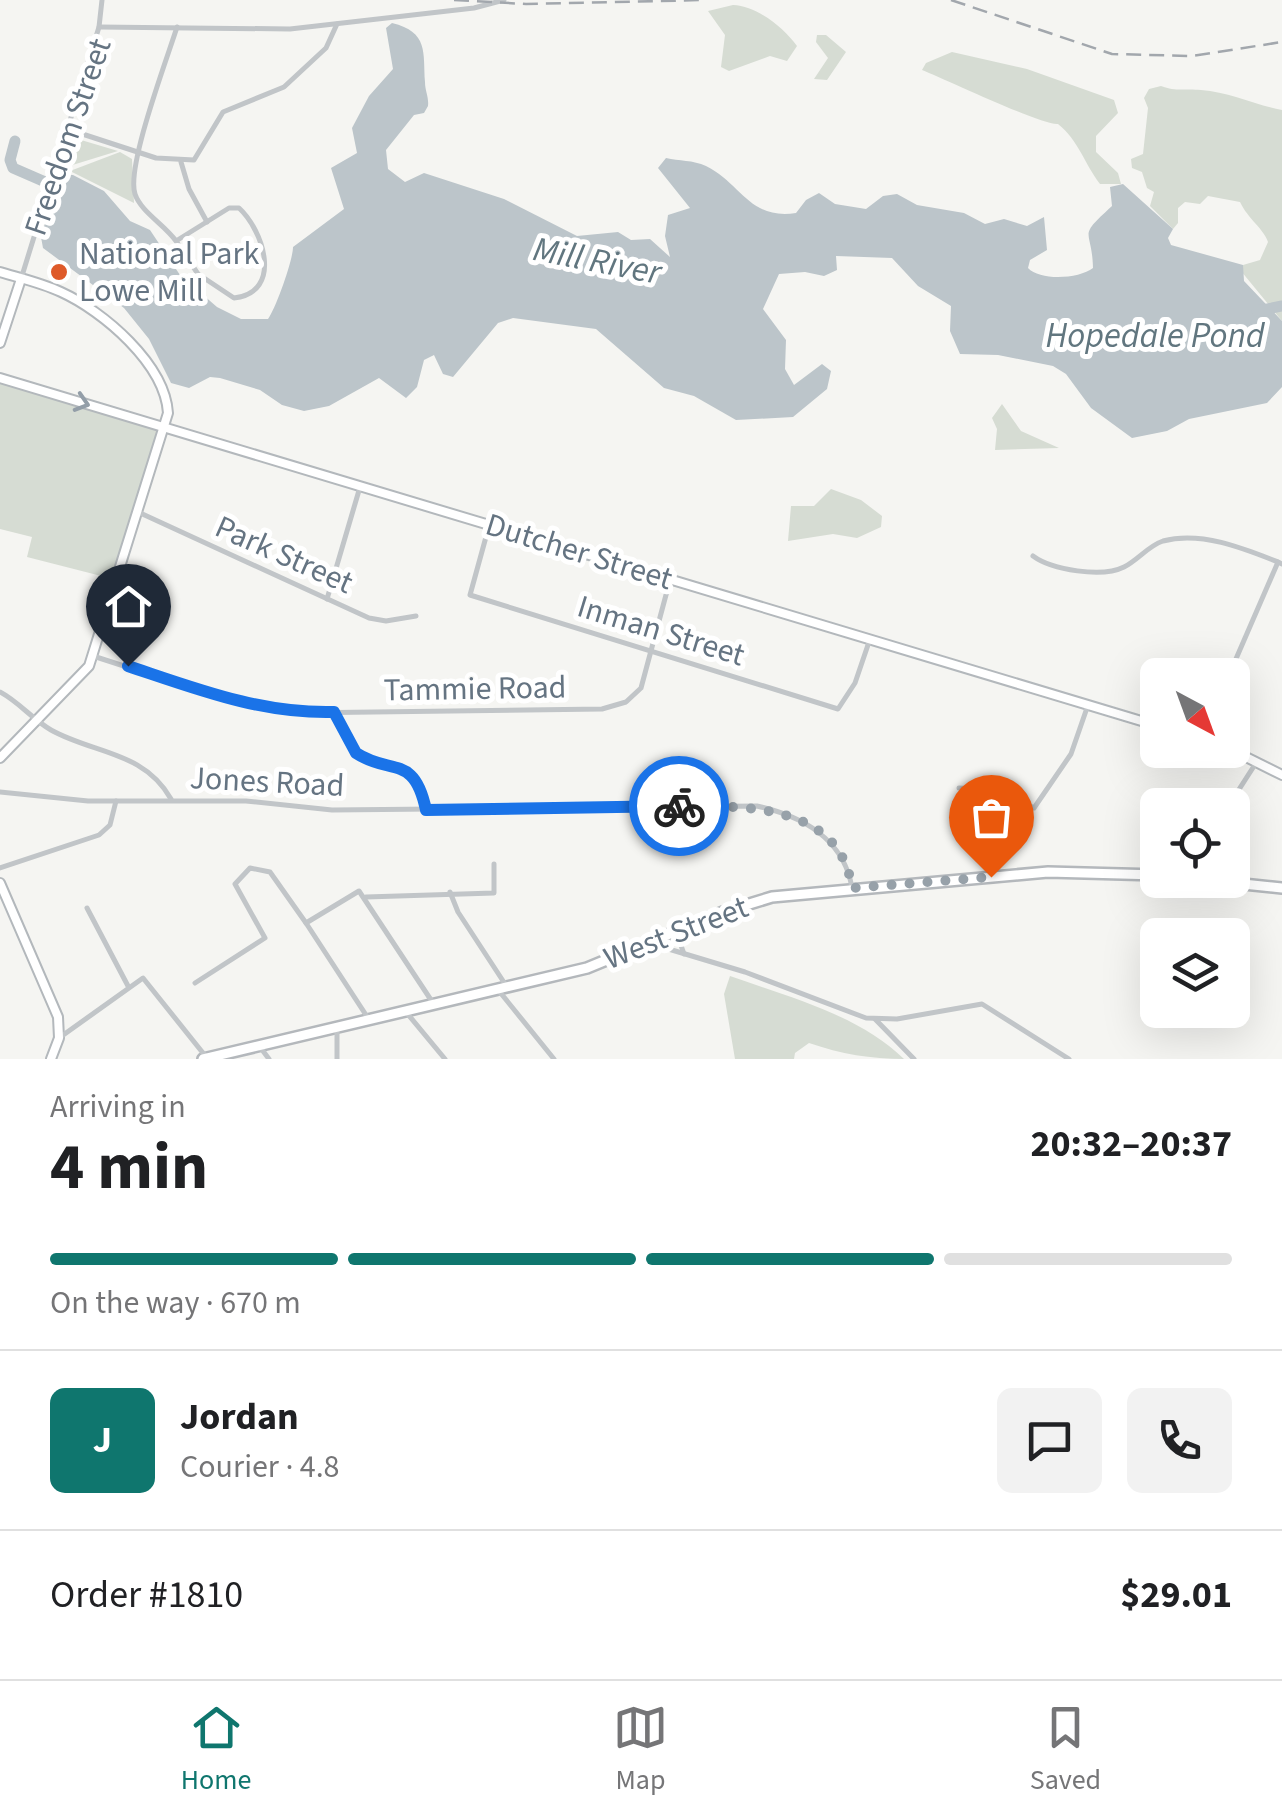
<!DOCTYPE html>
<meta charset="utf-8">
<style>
:root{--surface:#fff;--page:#f2f2f2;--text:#202124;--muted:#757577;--line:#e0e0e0;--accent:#0f766e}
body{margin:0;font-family:"Source Sans 3",sans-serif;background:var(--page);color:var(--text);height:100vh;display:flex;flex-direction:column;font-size:38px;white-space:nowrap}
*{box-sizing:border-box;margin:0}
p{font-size:32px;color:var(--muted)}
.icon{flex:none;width:55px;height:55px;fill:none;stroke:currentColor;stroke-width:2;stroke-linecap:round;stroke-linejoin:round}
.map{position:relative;height:1059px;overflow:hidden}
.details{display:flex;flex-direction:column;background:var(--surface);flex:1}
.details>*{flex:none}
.needle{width:65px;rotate:139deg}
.controls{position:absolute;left:1140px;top:658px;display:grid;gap:20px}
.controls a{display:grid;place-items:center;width:110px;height:110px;border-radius:15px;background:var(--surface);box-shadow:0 10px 40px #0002;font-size:50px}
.pin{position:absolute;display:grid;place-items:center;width:85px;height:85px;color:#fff;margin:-102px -42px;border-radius:50% 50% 50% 0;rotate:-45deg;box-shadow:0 0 10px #0007}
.pin .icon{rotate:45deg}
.courier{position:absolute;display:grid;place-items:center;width:100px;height:100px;margin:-50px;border:8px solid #1a73e8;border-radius:50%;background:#fff;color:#222;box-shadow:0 2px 12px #0007}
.head em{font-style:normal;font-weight:700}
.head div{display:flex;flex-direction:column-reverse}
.head{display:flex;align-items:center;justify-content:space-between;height:170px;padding:0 50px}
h1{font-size:65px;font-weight:700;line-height:75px}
.bar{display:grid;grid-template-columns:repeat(4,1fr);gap:15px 10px;align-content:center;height:120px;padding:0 50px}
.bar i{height:12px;border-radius:8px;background:var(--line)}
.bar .on{background:var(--accent)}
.bar p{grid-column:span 4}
.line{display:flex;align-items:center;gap:25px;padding:0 50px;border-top:2px solid var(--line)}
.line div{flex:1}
.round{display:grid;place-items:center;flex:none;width:105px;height:105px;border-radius:15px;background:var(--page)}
.tab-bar{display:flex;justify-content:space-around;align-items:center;height:140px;border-top:2px solid var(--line);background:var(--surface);font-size:28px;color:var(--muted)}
.tab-bar a{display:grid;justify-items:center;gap:5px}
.tab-bar .on{color:var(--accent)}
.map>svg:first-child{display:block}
.green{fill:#d6dcd3}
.water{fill:#bcc5ca}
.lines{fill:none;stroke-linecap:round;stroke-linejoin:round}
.river{stroke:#bcc5ca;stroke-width:11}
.secondary-casing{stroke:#b3b8bc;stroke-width:12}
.primary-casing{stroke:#b4b8bc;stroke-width:14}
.street{stroke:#c1c5c8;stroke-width:5}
.secondary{stroke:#fff;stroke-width:8}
.primary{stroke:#fff;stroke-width:9}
.rail{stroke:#a2a7ad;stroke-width:2.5;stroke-dasharray:15 8;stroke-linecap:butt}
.oneway{stroke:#939ea8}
.done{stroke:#97a1a9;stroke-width:10;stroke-dasharray:0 18}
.route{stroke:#1a73e8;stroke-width:12}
.poi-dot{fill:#de5a29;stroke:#fff;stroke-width:4}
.labels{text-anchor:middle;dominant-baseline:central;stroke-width:10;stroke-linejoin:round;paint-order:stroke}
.street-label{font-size:32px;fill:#657482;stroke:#fff}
.poi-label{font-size:32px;fill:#657482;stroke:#fff;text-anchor:start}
.water-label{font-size:35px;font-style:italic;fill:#61767f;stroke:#fff}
</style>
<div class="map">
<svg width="1282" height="1059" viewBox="0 0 1282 1059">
<rect width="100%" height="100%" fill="#f5f5f2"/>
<g class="green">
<path d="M733,5C758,6 785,29 797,46L787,61L770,56L729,71L721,67L725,35L708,11Z"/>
<polygon points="817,35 826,35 846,52 827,80 814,79 828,58 816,42"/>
<path d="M952,52L1027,69L1114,100L1118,113L1096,136V152L1118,173L1121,184H1100C1084,163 1079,141 1058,124C1043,126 945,79 922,70L926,63Z"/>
<path d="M1161,86C1177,92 1185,88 1201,90C1229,92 1255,105 1282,110V321L1241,271L1243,265L1260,260L1268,242C1264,229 1248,219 1240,202L1208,196L1200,204L1185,202L1178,208V223L1173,229L1150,206L1154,192L1147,188L1142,172L1132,168L1131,159L1143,154L1148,108L1144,98L1149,89Z"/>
<polygon points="71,137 118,151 66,167 63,161"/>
<polygon points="120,152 132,159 134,203 70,171"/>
<polygon points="0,383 159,431 113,579 27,557 32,537 0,529"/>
<polygon points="1002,404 1021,431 1059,448 995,450 997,429 992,418"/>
<polygon points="831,489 861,500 882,516 881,527 857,538 833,534 788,541 791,506 814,506"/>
<path d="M730,976C789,997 859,1015 904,1059C871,1059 841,1054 809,1043L795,1053L794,1059H735L724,994Z"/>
</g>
<path class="water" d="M392,23C429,32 423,53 425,82C425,91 429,97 428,106L424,113L414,115L386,150L388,169L405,182L424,173L504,199L577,236L618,232L631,240L650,239L670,257L665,236L668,215L690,208L658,168L666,158C679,161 693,160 706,166C742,184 749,220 796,213L806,200L819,193L835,204L866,209L883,196L897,194L917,205L964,213L985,224L1004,219L1027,226L1044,217L1047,250L1030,260L1028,268C1040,281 1079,279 1093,268C1092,227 1076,239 1112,206L1110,187L1123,184L1173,229L1168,238L1171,245L1243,265L1244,281L1282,321V387L1267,403L1189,419L1167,431L1132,438L1091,408L1066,374L1053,366L998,355L960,354L950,331L951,306L918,286L892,258L836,256L837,270L824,276L805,272L779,274L763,309L786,340L785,369L794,385L822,364L831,371L827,389L793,417L736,420L694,396L664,388L596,329L513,318L498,323L453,377L443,374L434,355L424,360L417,387L406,398L379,378L329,406L304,411L282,405L260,390L220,378L210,377L189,388L171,383L149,339L124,308L43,248L41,237L52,199L43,193L49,174L73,175L104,191L130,221L150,230L180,275L217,307L241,319H268C276,308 293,260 293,247L344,209L331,168L357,153L352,128L369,96L393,69L386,28Z"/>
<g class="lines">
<g class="river">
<polyline points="15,141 10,160 13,168 59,188"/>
<polyline points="1257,311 1282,306"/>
</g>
<g class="secondary-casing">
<g id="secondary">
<path d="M0,272C20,278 42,283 61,292C103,311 165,364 168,413L89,666L0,758"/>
<polyline points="0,343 21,279"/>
<polyline points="0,378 1158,726"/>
<polyline points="1232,750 1282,775"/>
<polyline points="0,883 58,1017 59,1038 51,1059"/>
</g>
</g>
<g class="primary-casing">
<g id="primary">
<polyline points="1205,880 1282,888"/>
<polyline points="203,1059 587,968 723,912 772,897 1048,872 1158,875"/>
</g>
</g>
<g class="street">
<polyline points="99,27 290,29 474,8 504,0"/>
<polyline points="67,129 156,158 194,160 223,112 284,87 326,48 337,24"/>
<polyline points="181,162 189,189 207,222"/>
<path d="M176,241L198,274L234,298C284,292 263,230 239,208H229L176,241C165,225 141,212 135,194C126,167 167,59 177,27"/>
<polyline points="21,279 99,27 102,0"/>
<polyline points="138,512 369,618 386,621 416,616"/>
<polyline points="489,526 470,595 838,709 855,683 870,639"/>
<path d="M1033,556C1052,570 1102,578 1124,567C1138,560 1148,546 1163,541C1201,531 1243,548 1278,562"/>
<polyline points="327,599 360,487"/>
<polyline points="93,656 223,698 296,713 602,709 626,702 641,688 670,580"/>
<polyline points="1229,675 1278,562 1282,564"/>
<path d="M0,692C19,702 32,719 51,730C94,754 144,751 171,799"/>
<path d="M334,712L356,753C391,777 413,753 426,810"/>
<polyline points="959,788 1001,791 1034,808 1071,754 1088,705"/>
<path d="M0,792L88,801H246L332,810L757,806C802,816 844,839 852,888"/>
<polyline points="1229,805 1256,763"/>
<polyline points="0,868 99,835 110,825 116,801"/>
<polyline points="450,892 458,912 507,987"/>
<polyline points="366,897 494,893 494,864"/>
<polyline points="87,908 128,986"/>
<polyline points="677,934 684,954"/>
<polyline points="652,944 745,972 866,1018 897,1019 982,1004 1069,1059"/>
<polyline points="195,983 265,938 235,884 250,868 270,872 306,923"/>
<polyline points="499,991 554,1059"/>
<polyline points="406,1012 445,1059"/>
<polyline points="368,1018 306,923 359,891 433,1003"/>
<polyline points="875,1019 914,1059"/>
<polyline points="337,1028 337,1059"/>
<polyline points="59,1038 143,978 207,1058"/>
<polyline points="260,1047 269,1059"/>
</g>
<use href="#secondary" class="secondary"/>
<use href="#primary" class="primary"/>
<g class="rail">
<polyline points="454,0 526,4 704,0"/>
<polyline points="951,0 1112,54 1192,56 1282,42"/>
</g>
</g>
<defs><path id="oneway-chevron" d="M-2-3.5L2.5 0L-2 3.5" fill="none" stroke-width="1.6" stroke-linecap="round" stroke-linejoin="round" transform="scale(2.5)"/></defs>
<use class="oneway" href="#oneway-chevron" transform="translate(82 403) rotate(17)"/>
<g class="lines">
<path class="done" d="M679,806C744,806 840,803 852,888L991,877"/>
<path class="route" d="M128,666C197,689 261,714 334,712L356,753C391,776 414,753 426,810L679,806"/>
</g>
<circle class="poi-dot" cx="59" cy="272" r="10"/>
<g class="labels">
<g class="street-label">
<text transform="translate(68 137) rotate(-71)">Freedom Street</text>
<text transform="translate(579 552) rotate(17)">Dutcher Street</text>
<text transform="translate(284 555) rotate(24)">Park Street</text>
<text transform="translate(661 631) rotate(17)">Inman Street</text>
<text transform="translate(475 689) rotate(-1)">Tammie Road</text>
<text transform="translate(267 782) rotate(3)">Jones Road</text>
<text transform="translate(676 933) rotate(-21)">West Street</text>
</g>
<g class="poi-label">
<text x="79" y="254">National Park<tspan x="79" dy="37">Lowe Mill</tspan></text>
</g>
<g class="water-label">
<text transform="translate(597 261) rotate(11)">Mill River</text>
<text x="1155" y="336">Hopedale Pond</text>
</g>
</g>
</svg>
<div class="controls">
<a><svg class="needle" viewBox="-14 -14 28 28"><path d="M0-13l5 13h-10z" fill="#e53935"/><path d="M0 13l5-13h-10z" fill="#757577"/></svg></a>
<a><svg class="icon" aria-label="locate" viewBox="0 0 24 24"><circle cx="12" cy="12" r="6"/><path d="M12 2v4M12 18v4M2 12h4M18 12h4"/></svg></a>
<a><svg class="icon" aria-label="layers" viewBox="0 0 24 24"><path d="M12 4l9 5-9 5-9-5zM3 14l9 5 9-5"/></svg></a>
</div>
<div class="pin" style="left:991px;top:877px;background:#ea580c"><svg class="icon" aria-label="bag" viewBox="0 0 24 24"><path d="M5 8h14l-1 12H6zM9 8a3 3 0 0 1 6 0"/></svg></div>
<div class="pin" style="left:128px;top:666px;background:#1f2937"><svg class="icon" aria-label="home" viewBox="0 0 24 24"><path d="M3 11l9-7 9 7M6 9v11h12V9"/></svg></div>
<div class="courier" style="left:679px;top:806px"><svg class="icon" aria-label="bike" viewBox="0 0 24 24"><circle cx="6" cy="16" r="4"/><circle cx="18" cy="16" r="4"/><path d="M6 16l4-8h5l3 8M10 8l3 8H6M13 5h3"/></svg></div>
</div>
<section class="details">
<div class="head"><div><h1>4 min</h1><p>Arriving in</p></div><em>20:32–20:37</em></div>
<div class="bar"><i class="on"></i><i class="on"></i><i class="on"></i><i></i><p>On the way · 670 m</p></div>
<div class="line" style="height:180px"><b class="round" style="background:var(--accent);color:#fff">J</b><div><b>Jordan</b><p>Courier · 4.8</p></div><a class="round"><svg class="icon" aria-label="chat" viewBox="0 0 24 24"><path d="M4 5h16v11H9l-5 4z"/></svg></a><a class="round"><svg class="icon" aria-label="phone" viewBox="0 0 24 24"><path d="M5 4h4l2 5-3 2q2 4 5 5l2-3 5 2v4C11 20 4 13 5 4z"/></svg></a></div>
<div class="line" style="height:130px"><div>Order #1810</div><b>$29.01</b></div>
</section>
<nav class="tab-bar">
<a class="on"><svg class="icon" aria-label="home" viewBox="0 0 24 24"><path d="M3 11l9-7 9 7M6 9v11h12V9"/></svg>Home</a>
<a><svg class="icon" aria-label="map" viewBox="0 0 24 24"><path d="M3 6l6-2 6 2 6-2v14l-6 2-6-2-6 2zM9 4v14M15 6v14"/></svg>Map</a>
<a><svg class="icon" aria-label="saved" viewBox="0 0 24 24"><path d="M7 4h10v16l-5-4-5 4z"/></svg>Saved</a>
</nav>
